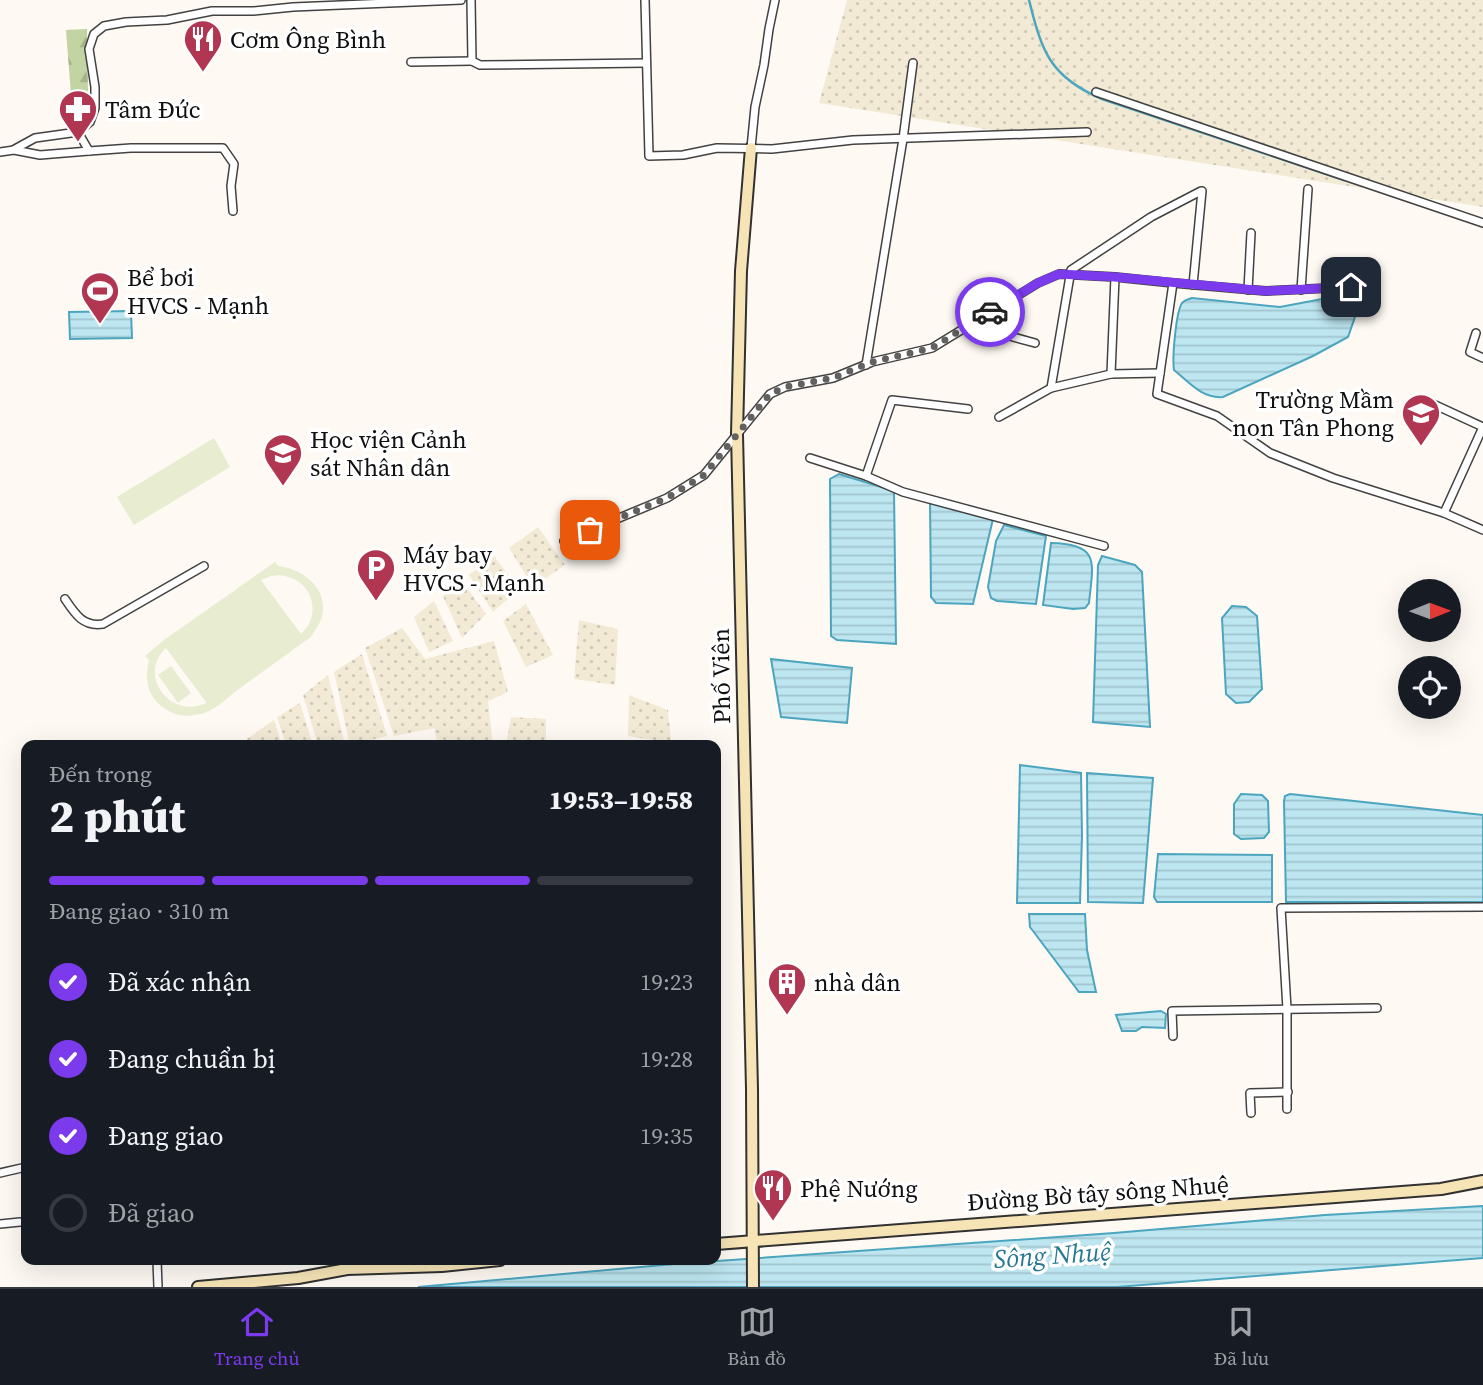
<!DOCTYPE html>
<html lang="vi">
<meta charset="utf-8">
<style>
:root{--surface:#171b24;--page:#20242c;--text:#f1f3f6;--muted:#9ea1a6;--line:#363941;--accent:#7c3aed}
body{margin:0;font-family:"Source Serif 4",serif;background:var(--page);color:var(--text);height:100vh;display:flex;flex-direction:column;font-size:26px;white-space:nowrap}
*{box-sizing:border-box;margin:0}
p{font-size:23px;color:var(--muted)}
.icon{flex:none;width:38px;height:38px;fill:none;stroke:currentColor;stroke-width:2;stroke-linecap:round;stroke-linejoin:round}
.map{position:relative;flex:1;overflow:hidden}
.side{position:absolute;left:21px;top:740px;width:700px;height:525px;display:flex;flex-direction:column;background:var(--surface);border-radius:14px;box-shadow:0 7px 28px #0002}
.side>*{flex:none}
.needle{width:46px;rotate:89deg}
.buttons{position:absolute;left:1398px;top:579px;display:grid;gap:14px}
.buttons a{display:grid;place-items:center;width:63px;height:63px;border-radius:50%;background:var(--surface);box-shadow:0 7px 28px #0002;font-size:35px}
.pin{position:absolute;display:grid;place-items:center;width:60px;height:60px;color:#fff;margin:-30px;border-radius:14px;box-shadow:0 4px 10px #0006}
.courier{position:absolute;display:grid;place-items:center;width:70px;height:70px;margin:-35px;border:5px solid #7c3aed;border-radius:50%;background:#fff;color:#222;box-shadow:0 2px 9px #0007}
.head em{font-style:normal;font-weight:800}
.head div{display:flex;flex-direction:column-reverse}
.head{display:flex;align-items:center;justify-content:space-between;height:119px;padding:0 28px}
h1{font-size:46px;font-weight:800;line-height:52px}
.bar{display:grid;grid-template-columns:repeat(4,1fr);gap:10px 7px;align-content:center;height:84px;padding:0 28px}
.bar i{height:9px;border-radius:5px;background:var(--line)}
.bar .on{background:var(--accent)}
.bar p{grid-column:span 4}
ol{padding:0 28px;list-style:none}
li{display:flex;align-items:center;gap:21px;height:77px}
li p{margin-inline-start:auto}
li .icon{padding:7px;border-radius:50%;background:var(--accent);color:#fff;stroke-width:4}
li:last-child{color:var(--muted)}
li i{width:38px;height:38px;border:4px solid var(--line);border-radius:50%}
.dock{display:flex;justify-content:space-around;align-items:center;height:98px;border-top:2px solid var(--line);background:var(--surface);font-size:19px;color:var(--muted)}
.dock a{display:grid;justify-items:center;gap:4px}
.dock .on{color:var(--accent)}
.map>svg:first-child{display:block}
.farmland{fill:url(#farmland-dots)}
.forest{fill:url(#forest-firs)}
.pitch{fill:#e8edd1;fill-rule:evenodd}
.water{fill:url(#water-rules);stroke:#4ca5bf;stroke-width:2}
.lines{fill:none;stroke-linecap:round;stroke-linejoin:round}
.stream{stroke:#4ca5bf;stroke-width:2.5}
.street-casing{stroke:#424242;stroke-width:10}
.secondary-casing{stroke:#313131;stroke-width:14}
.street{stroke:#fff;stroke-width:7}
.secondary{stroke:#f6e4b6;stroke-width:10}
.done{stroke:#63615f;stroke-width:7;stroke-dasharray:0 12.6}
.route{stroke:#7c3aed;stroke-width:9}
.labels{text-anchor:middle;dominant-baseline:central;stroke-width:7;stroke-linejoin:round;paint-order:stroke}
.poi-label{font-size:24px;fill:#0f0f0f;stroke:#fff;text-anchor:start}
.street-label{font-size:24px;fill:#0f0f0f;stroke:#fff}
.water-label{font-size:26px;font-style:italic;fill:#267794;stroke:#fff}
</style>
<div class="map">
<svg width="1483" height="1287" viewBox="0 0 1483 1287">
<defs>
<pattern id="farmland-dots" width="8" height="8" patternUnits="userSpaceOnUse" patternTransform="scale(1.75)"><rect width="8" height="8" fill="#f2ead5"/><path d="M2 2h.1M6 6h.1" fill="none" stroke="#cec8b6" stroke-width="1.8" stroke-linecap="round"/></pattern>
<pattern id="forest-firs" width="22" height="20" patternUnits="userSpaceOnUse" patternTransform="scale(1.75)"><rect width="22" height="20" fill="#c1d4a1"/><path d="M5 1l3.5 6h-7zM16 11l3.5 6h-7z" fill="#a5b589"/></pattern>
<pattern id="water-rules" width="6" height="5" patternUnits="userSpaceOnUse" patternTransform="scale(1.75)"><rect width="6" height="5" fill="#bde6f0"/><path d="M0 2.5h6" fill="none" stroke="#a1c4cd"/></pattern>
</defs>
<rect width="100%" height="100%" fill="#fefaf3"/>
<g class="farmland">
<polygon points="847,0 1483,0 1483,207 819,103"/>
<polygon points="538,527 565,565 533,587 509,548"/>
<polygon points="494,556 519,589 493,612 469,575"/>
<polygon points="461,580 486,614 462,638 443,596"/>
<polygon points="434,601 453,641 429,652 414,617"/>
<polygon points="526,604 553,655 526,667 503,621"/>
<polygon points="579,620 618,629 615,685 574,679"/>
<polygon points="402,628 425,659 494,641 508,692 488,701 493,745 438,745 434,728 394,736 365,648"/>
<polygon points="362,654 387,736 350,745 334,672"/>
<polygon points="328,675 345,745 318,745 303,695"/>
<polygon points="629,695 668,710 671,743 628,736"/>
<polygon points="300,703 313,745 286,745 277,717"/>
<polygon points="511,717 546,719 546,745 506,745"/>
<polygon points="274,720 282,745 249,745 247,739"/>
</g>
<polygon class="forest" points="87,29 88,92 71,95 66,30"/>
<g class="pitch">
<polygon points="214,438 230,467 134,525 117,497"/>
<path d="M275,562L278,566C303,569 329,588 322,617C320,624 315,630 311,637C286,655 261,673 236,691C226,699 213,712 200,714C184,718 172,715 160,705C146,693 145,676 149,660L145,656L164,640ZM271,576C277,575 283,575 288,577C314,584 321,616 301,634L261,580ZM166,648L206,702V703C170,720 137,675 166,648Z"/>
<polygon points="171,666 191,693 178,703 158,675"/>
</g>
<g class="water">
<path d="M1364,291L1348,337L1313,356L1223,397C1202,399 1189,382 1174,370C1172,358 1176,312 1182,303C1186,299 1187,300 1192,298L1280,307Z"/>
<polygon points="131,311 132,338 70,339 69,312"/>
<polygon points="839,474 894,491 896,644 837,640 831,636 830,479"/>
<polygon points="930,500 993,519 973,604 936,603 931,597"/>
<polygon points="1004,525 1046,536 1036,604 997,601 991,598 988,587 996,541"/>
<path d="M1051,543C1101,544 1093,563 1089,603L1085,608L1073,609L1043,605Z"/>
<polygon points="1102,556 1135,565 1142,572 1150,727 1093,722 1098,565"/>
<polygon points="1232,606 1246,607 1257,616 1262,689 1249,702 1236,703 1226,694 1222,618"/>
<polygon points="771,659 852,668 847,723 781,717"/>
<polygon points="1020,765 1081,773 1082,836 1080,903 1017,903"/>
<polygon points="1087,773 1153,778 1143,903 1088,902"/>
<polygon points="1241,794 1262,795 1268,801 1269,832 1264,838 1241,839 1234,834 1234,804"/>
<polygon points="1290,794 1483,815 1483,902 1286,902 1284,801 1285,796"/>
<polygon points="1158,854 1272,855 1272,902 1157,902 1154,897"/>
<polygon points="1029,914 1085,914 1087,950 1096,992 1079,992 1030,927"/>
<polygon points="1161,1011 1166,1014 1165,1028 1142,1027 1136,1031 1122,1031 1116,1015"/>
<polygon points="1483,1206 1483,1258 1117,1287 418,1287 674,1264 1114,1233 1325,1215"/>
</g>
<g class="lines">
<path class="stream" d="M1029,0C1042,52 1050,77 1102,99L1344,180"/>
<g class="street-casing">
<g id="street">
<polyline points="471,0 472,61 480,65 646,63"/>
<path d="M645,0C646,52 648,104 649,156L683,155L717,148L772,149L853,140L1087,132"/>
<polyline points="411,62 472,61"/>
<polyline points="1096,92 1483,223"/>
<polyline points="751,148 755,107 764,65 769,29 775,0"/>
<polyline points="15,149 35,138 78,132"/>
<polyline points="89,151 131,148 223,148 234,164 231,186 233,211"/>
<polyline points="0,152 14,150 40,155 89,151 78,132 90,122 95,108 95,87 89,49 94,34 104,26 126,22 167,20 212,11 253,11 293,7 461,0"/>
<polyline points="1173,283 1266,291 1351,287 1366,281"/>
<polyline points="1248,290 1251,233"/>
<polyline points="1301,290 1308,189"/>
<polyline points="996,308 1006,335 1035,343"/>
<polyline points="1476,333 1470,352 1483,358"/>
<polyline points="866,365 903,139 913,63"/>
<polyline points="1111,374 1115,277"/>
<polyline points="1051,388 1071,270 1151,217 1201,191 1202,191 1193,285"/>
<polyline points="1433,404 1483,427 1444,513"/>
<polyline points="999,417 1051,388 1111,374 1160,373"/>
<polyline points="810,458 866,476 903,492 1104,546"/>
<polyline points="866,476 892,400 968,409"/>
<polyline points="564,541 667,498 704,475 770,394 785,387 833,378 872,362 932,348 1038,283 1059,274 1115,277 1173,283 1157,394 1217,416 1270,453 1333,478 1444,513 1483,530"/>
<path d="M65,599C75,614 83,627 103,624L204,566"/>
<polyline points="1173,1036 1172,1011 1377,1008"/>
<polyline points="1287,1109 1287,1009 1281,908 1483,907"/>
<polyline points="1251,1113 1250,1093 1288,1092"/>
<polyline points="0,1173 26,1167"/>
<polyline points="0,1224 20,1222"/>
<polyline points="157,1260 158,1287"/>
</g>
</g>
<g class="secondary-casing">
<g id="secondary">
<polyline points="751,148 741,271 737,434 752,1089 753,1287"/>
<polyline points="716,1244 1441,1189 1483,1181"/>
<polyline points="198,1287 298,1278 347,1269 442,1266 500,1260"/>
</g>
</g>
<use href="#street" class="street"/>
<use href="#secondary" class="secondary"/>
</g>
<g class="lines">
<polyline class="done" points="590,530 667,498 704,475 770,394 785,387 833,378 872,362 932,348 990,312"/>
<polyline class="route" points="990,312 1038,283 1059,274 1115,277 1266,291 1351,287"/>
</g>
<defs>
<g id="restaurant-pin" transform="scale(2.0125)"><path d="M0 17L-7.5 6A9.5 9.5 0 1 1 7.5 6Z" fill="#b13651" stroke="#fff"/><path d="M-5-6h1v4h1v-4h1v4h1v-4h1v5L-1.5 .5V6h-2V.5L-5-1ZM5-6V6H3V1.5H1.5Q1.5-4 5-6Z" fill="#fff"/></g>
<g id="pharmacy-pin" transform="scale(2.0125)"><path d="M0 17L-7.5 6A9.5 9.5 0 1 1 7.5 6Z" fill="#b13651" stroke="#fff"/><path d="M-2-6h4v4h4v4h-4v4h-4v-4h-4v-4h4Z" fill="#fff"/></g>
<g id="stadium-pin" transform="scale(2.0125)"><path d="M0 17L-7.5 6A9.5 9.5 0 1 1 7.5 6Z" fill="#b13651" stroke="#fff"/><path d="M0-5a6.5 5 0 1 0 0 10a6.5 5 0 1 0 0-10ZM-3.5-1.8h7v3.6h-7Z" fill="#fff"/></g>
<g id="school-pin" transform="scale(2.0125)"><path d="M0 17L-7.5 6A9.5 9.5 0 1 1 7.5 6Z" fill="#b13651" stroke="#fff"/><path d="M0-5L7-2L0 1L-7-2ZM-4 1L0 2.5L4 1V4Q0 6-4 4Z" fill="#fff"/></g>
<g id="university-pin" transform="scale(2.0125)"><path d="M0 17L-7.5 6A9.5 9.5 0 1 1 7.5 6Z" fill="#b13651" stroke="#fff"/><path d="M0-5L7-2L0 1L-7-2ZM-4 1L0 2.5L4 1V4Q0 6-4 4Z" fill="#fff"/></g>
<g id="parking-pin" transform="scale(2.0125)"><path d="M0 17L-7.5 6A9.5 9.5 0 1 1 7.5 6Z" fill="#b13651" stroke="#fff"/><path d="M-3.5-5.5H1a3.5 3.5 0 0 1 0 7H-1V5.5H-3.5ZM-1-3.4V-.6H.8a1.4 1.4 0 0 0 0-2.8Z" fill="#fff"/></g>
<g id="building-pin" transform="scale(2.0125)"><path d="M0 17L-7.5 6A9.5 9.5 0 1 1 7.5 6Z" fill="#b13651" stroke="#fff"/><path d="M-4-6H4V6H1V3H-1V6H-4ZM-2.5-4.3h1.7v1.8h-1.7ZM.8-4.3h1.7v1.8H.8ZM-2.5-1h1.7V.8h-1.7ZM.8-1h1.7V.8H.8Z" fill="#fff"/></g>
</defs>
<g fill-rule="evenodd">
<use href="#restaurant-pin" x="203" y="39"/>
<use href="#pharmacy-pin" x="78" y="109"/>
<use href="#stadium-pin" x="100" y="291"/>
<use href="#school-pin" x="1421" y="413"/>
<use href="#university-pin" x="283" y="453"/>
<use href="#parking-pin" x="376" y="568"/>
<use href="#building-pin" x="787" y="982"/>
<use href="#restaurant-pin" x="773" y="1188"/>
</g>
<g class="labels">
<g class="poi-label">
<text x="230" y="39">Cơm Ông Bình</text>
<text x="105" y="109">Tâm Đức</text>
<text x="127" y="277">Bể bơi<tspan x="127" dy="28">HVCS - Mạnh</tspan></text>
<text x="1394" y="399" text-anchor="end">Trường Mầm<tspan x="1394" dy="28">non Tân Phong</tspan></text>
<text x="310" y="439">Học viện Cảnh<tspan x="310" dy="28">sát Nhân dân</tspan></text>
<text x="403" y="554">Máy bay<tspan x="403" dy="28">HVCS - Mạnh</tspan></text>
<text x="814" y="982">nhà dân</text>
<text x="800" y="1188">Phệ Nướng</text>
</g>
<g class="street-label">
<text transform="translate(721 676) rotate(-91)">Phố Viên</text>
<text transform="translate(1098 1193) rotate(-4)">Đường Bờ tây sông Nhuệ</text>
</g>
<g class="water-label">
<text transform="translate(1052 1255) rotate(-4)">Sông Nhuệ</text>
</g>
</g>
</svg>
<div class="buttons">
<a><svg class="needle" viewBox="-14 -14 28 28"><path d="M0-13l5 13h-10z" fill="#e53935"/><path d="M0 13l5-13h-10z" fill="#9ea1a6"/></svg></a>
<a><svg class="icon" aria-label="locate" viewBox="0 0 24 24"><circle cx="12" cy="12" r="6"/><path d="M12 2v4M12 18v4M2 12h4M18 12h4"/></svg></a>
</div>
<div class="pin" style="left:590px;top:530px;background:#ea580c"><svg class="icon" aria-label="bag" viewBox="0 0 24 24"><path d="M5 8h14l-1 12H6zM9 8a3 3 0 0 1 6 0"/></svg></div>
<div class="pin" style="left:1351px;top:287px;background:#1f2937"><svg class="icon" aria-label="home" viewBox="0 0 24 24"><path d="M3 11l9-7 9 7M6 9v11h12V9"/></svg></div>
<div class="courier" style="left:990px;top:312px"><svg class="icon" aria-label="car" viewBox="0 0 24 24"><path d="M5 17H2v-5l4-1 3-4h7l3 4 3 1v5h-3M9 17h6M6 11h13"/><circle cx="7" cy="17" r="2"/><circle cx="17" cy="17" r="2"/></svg></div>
<section class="side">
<div class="head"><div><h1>2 phút</h1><p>Đến trong</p></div><em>19:53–19:58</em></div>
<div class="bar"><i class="on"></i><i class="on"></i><i class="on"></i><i></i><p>Đang giao · 310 m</p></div>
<ol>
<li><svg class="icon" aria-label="check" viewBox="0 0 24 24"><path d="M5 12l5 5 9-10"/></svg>Đã xác nhận<p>19:23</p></li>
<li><svg class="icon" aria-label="check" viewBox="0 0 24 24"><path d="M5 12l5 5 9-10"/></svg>Đang chuẩn bị<p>19:28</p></li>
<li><svg class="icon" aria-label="check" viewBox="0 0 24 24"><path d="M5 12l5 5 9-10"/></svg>Đang giao<p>19:35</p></li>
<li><i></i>Đã giao</li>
</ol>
</section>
</div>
<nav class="dock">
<a class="on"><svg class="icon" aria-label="home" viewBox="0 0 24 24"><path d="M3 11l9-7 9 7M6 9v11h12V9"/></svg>Trang chủ</a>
<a><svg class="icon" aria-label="map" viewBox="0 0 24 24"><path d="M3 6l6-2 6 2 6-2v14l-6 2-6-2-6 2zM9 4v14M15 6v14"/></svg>Bản đồ</a>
<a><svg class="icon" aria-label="saved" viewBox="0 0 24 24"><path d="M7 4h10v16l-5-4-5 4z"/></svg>Đã lưu</a>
</nav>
